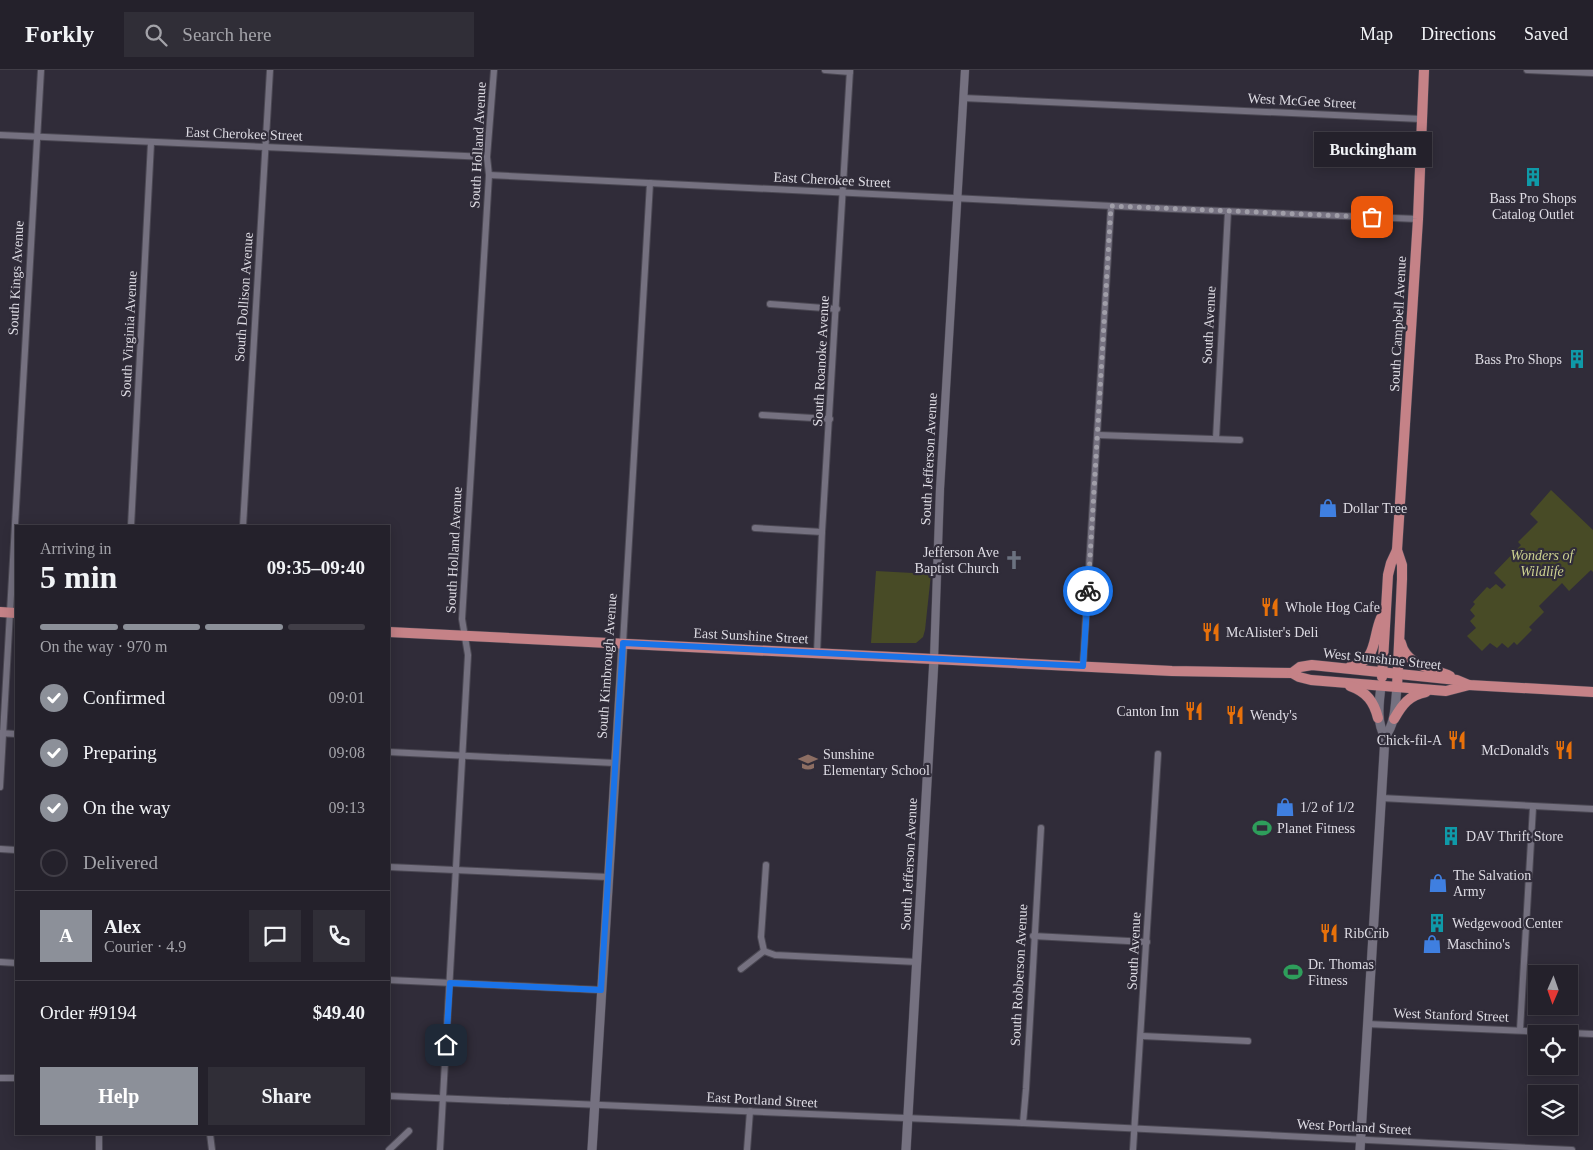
<!DOCTYPE html>
<meta charset="utf-8">
<style>
:root{--surface:#24212b;--page:#302e37;--text:#f1f3f6;--muted:#a3a3a9;--line:#413e47;--accent:#8c9099}
body{margin:0;font-family:Georgia,serif;background:var(--page);color:var(--text);height:100vh;display:flex;flex-direction:column;font-size:19px;white-space:nowrap}
*{box-sizing:border-box;margin:0}
p{font-size:16px;color:var(--muted)}
.icon{flex:none;width:28px;height:28px;fill:none;stroke:currentColor;stroke-width:2;stroke-linecap:round;stroke-linejoin:round}
.map{position:relative;flex:1;overflow:hidden}
.side{position:absolute;left:15px;top:455px;width:375px;height:610px;display:flex;flex-direction:column;background:var(--surface);border-radius:0px;box-shadow:0 2px 12px #0003,0 0 0 1px var(--line)}
.side>*{flex:none}
.needle{width:32px;rotate:182deg}
.fabs{position:absolute;left:1528px;top:895px;display:grid;gap:10px}
.fabs a{display:grid;place-items:center;width:50px;height:50px;border-radius:0px;background:var(--surface);box-shadow:0 2px 12px #0003,0 0 0 1px var(--line);font-size:25px}
.pin{position:absolute;display:grid;place-items:center;width:42px;height:42px;color:#fff;margin:-21px;border-radius:10px;box-shadow:0 2px 8px #0006}
.courier{position:absolute;display:grid;place-items:center;width:50px;height:50px;margin:-25px;border:4px solid #1a73e8;border-radius:50%;background:#fff;color:#222;box-shadow:0 1px 6px #0007}
.bubble{position:absolute;height:35px;border-radius:0px;background:var(--surface);box-shadow:0 2px 12px #0003,0 0 0 1px var(--line);font-size:16px;font-weight:700;line-height:35px;text-align:center}
.overview em{font-style:normal;font-weight:700}
.overview div{display:flex;flex-direction:column-reverse}
.overview{display:flex;align-items:center;justify-content:space-between;height:85px;padding:0 25px}
h1{font-size:32px;font-weight:700;line-height:38px}
.bar{display:grid;grid-template-columns:repeat(4,1fr);gap:8px 5px;align-content:center;height:60px;padding:0 25px}
.bar i{height:6px;border-radius:4px;background:var(--line)}
.bar .selected{background:var(--accent)}
.bar p{grid-column:span 4}
.line{display:flex;align-items:center;gap:12px;padding:0 25px;border-top:1px solid var(--line)}
.line div{flex:1}
.round{display:grid;place-items:center;flex:none;width:52px;height:52px;border-radius:0px;background:var(--page)}
ol{padding:0 25px;list-style:none}
li{display:flex;align-items:center;gap:15px;height:55px}
li p{margin-inline-start:auto}
li .icon{padding:5px;border-radius:50%;background:var(--accent);color:#fff;stroke-width:4}
li:last-child{color:var(--muted)}
li i{width:28px;height:28px;border:2px solid var(--line);border-radius:50%}
.action{display:flex;gap:10px;margin-top:auto;padding:10px 25px}
.action a{flex:1;height:58px;border-radius:0px;background:var(--accent);color:#fff;font-size:20px;font-weight:700;line-height:58px;text-align:center}
.action a+a{background:var(--page);color:var(--text)}
header{display:flex;align-items:center;gap:30px;box-sizing:border-box;height:70px;padding:0 25px;background:var(--surface);border-bottom:1px solid var(--line)}
header strong{font-size:24px}
nav{display:flex;gap:28px;margin-inline-start:auto;font-size:18px}
.search{width:350px;height:45px;background:var(--page);display:flex;align-items:center;gap:12px;box-sizing:border-box;padding:0 18px;border-radius:0px;color:var(--muted);font-size:19px}
.map>svg:first-child{display:block}
.green{fill:#484b26}
.lines{fill:none;stroke-linecap:round;stroke-linejoin:round}
.minor-casing{stroke:#4b4853;stroke-width:8}
.tertiary-casing{stroke:#4b4853;stroke-width:9}
.secondary-casing{stroke:#4b4853;stroke-width:10}
.primary-casing{stroke:#4b4853;stroke-width:11}
.minor{stroke:#757180;stroke-width:6}
.tertiary{stroke:#757180;stroke-width:8}
.secondary{stroke:#757180;stroke-width:9}
.primary{stroke:#c58287;stroke-width:10}
.done{stroke:#a09ea8;stroke-width:5;stroke-dasharray:0 9}
.route{stroke:#1a73e8;stroke-width:6}
.labels{text-anchor:middle;dominant-baseline:central;stroke-width:4.5;stroke-linejoin:round;paint-order:stroke}
.street-label{font-size:14px;fill:#dddbe3;stroke:#302c39}
.poi-label{font-size:14px;fill:#dddbe3;stroke:#302c39;text-anchor:start}
.park-label{font-size:14px;font-style:italic;fill:#cdd290;stroke:#302c39}
</style>
<header>
<strong>Forkly</strong>
<div class="search"><svg class="icon" aria-label="search" viewBox="0 0 24 24"><circle cx="10" cy="10" r="6"/><path d="M15 15l6 6"/></svg>Search here</div>
<nav><a>Map</a><a>Directions</a><a>Saved</a></nav>
</header>
<div class="map">
<svg width="1593" height="1080" viewBox="0 0 1593 1080">
<rect width="100%" height="100%" fill="#302c39"/>
<g class="green">
<polygon points="1551,420 1593,460 1593,502 1591,500 1569,521 1562,513 1539,536 1544,542 1529,557 1532,560 1517,575 1514,572 1508,578 1502,573 1497,578 1490,573 1482,581 1467,566 1476,558 1470,551 1475,546 1470,540 1475,534 1473,532 1487,517 1490,519 1496,514 1502,519 1506,515 1494,503 1521,475 1518,472 1538,452 1530,444"/>
<polygon points="876,501 931,504 925,560 923,567 916,573 871,573"/>
</g>
<g class="lines">
<g class="minor-casing">
<g id="minor">
<polyline points="825,0 850,2"/>
<polyline points="1527,0 1593,3"/>
<polyline points="963,28 1421,49"/>
<polyline points="0,65 487,87"/>
<polyline points="489,105 1174,139 1418,149"/>
<polyline points="770,234 837,239"/>
<polyline points="762,345 830,349"/>
<polyline points="1098,365 1240,370"/>
<polyline points="1216,369 1228,141"/>
<polyline points="131,456 151,73"/>
<polyline points="243,456 270,0"/>
<polyline points="755,458 822,462"/>
<polyline points="623,573 650,113"/>
<polyline points="817,583 822,462 850,0"/>
<polyline points="1083,596 1111,136"/>
<polyline points="0,663 16,664"/>
<polyline points="389,682 615,693"/>
<polyline points="0,717 41,0"/>
<polyline points="1381,728 1593,739"/>
<polyline points="0,779 16,780"/>
<polyline points="389,797 608,807"/>
<polyline points="1033,866 1147,872"/>
<polyline points="764,881 775,885 917,892"/>
<polyline points="764,881 761,867 766,795"/>
<polyline points="0,892 16,893"/>
<polyline points="741,899 764,881"/>
<polyline points="389,910 601,920"/>
<polyline points="1367,954 1593,964"/>
<polyline points="1520,960 1533,737"/>
<polyline points="1142,966 1248,971"/>
<polyline points="0,1008 16,1008"/>
<polyline points="389,1026 1023,1053 1572,1080"/>
<polyline points="1023,1053 1026,1019 1041,758"/>
<polyline points="99,1064 99,1080"/>
<polyline points="210,1064 212,1080"/>
<polyline points="389,1080 409,1061"/>
<polyline points="440,1080 468,585 462,549 489,105 487,87 494,0"/>
<polyline points="747,1080 750,1041"/>
<polyline points="1133,1080 1158,684"/>
</g>
</g>
<g class="tertiary-casing">
<polyline id="tertiary" points="934,589 940,419 965,0"/>
</g>
<g class="secondary-casing">
<g id="secondary">
<path d="M1381,616C1379,634 1376,651 1385,667"/>
<polyline points="592,1080 623,573"/>
<polyline points="906,1080 934,589"/>
<path d="M1360,1080L1385,667C1396,652 1395,635 1397,617"/>
</g>
</g>
<g class="primary-casing">
<g id="primary">
<polyline points="0,542 16,543"/>
<polyline points="389,562 1172,601 1292,603 1299,607 1311,610 1446,621 1469,615"/>
<path d="M1401,573C1406,595 1431,598 1450,606"/>
<path d="M1350,597C1378,591 1372,569 1381,548"/>
<polyline points="1292,603 1300,597 1312,595 1457,610 1469,615 1593,622"/>
<polyline points="1382,607 1388,505 1391,493 1397,480"/>
<path d="M1350,616C1367,622 1374,632 1378,648"/>
<polyline points="1397,617 1402,509 1402,495 1397,480 1418,149 1424,0"/>
<path d="M1394,649C1402,635 1409,625 1426,622"/>
</g>
</g>
<use href="#minor" class="minor"/>
<use href="#tertiary" class="tertiary"/>
<use href="#secondary" class="secondary"/>
<use href="#primary" class="primary"/>
</g>
<g class="lines">
<polyline class="done" points="1088,521 1111,136 1372,147"/>
<polyline class="route" points="446,975 450,913 601,920 623,573 1083,596 1088,521"/>
</g>
<defs>
<g id="building-bare" transform="scale(1.5)"><path d="M-4-6H4V6H1V3H-1V6H-4ZM-2.5-4.3h1.7v1.8h-1.7ZM.8-4.3h1.7v1.8H.8ZM-2.5-1h1.7V.8h-1.7ZM.8-1h1.7V.8H.8Z" fill="#0f9aa8" stroke="#302c39" stroke-width="2.5" paint-order="stroke"/></g>
<g id="shop-bare" transform="scale(1.5)"><path d="M-5-2.5h2.3a2.7 3.5 0 0 1 5.4 0H5L5.5 6h-11ZM-1.5-2.5h3a1.5 2.3 0 0 0-3 0Z" fill="#3f7fe0" stroke="#302c39" stroke-width="2.5" paint-order="stroke"/></g>
<g id="church-bare" transform="scale(1.5)"><path d="M-1.2-6h2.4v3.5h3.3v2.4h-3.3V6h-2.4V-.1h-3.3v-2.4h3.3Z" fill="#6b7280" stroke="#302c39" stroke-width="2.5" paint-order="stroke"/></g>
<g id="restaurant-bare" transform="scale(1.5)"><path d="M-5-6h1v4h1v-4h1v4h1v-4h1v5L-1.5 .5V6h-2V.5L-5-1ZM5-6V6H3V1.5H1.5Q1.5-4 5-6Z" fill="#e8710a" stroke="#302c39" stroke-width="2.5" paint-order="stroke"/></g>
<g id="school-bare" transform="scale(1.5)"><path d="M0-5L7-2L0 1L-7-2ZM-4 1L0 2.5L4 1V4Q0 6-4 4Z" fill="#8d6e63" stroke="#302c39" stroke-width="2.5" paint-order="stroke"/></g>
<g id="stadium-bare" transform="scale(1.5)"><path d="M0-5a6.5 5 0 1 0 0 10a6.5 5 0 1 0 0-10ZM-3.5-1.8h7v3.6h-7Z" fill="#2e9e5b" stroke="#302c39" stroke-width="2.5" paint-order="stroke"/></g>
</defs>
<g fill-rule="evenodd">
<use href="#building-bare" x="1533" y="107"/>
<use href="#building-bare" x="1577" y="289"/>
<use href="#shop-bare" x="1328" y="438"/>
<use href="#church-bare" x="1014" y="490"/>
<use href="#restaurant-bare" x="1270" y="537"/>
<use href="#restaurant-bare" x="1211" y="562"/>
<use href="#restaurant-bare" x="1194" y="641"/>
<use href="#restaurant-bare" x="1235" y="645"/>
<use href="#restaurant-bare" x="1457" y="670"/>
<use href="#restaurant-bare" x="1564" y="680"/>
<use href="#school-bare" x="808" y="692"/>
<use href="#shop-bare" x="1285" y="737"/>
<use href="#stadium-bare" x="1262" y="758"/>
<use href="#building-bare" x="1451" y="766"/>
<use href="#shop-bare" x="1438" y="813"/>
<use href="#building-bare" x="1437" y="853"/>
<use href="#restaurant-bare" x="1329" y="863"/>
<use href="#shop-bare" x="1432" y="874"/>
<use href="#stadium-bare" x="1293" y="902"/>
</g>
<g class="labels">
<g class="street-label">
<text transform="translate(1302 31) rotate(3)">West McGee Street</text>
<text transform="translate(244 64) rotate(2)">East Cherokee Street</text>
<text transform="translate(478 75) rotate(-87)">South Holland Avenue</text>
<text transform="translate(832 110) rotate(3)">East Cherokee Street</text>
<text transform="translate(16 208) rotate(-87)">South Kings Avenue</text>
<text transform="translate(244 227) rotate(-86)">South Dollison Avenue</text>
<text transform="translate(1398 254) rotate(-87)">South Campbell Avenue</text>
<text transform="translate(1209 255) rotate(-87)">South Avenue</text>
<text transform="translate(129 264) rotate(-87)">South Virginia Avenue</text>
<text transform="translate(821 291) rotate(-87)">South Roanoke Avenue</text>
<text transform="translate(929 389) rotate(-87)">South Jefferson Avenue</text>
<text transform="translate(454 480) rotate(-87)">South Holland Avenue</text>
<text transform="translate(751 566) rotate(3)">East Sunshine Street</text>
<text transform="translate(1382 589) rotate(6)">West Sunshine Street</text>
<text transform="translate(607 596) rotate(-86)">South Kimbrough Avenue</text>
<text transform="translate(909 794) rotate(-87)">South Jefferson Avenue</text>
<text transform="translate(1134 881) rotate(-87)">South Avenue</text>
<text transform="translate(1019 905) rotate(-87)">South Robberson Avenue</text>
<text transform="translate(1451 945) rotate(2)">West Stanford Street</text>
<text transform="translate(762 1030) rotate(3)">East Portland Street</text>
<text transform="translate(1354 1057) rotate(3)">West Portland Street</text>
</g>
<g class="poi-label">
<text x="1533" y="128" text-anchor="middle">Bass Pro Shops<tspan x="1533" dy="16">Catalog Outlet</tspan></text>
<text x="1562" y="289" text-anchor="end">Bass Pro Shops</text>
<text x="1343" y="438">Dollar Tree</text>
<text x="999" y="482" text-anchor="end">Jefferson Ave<tspan x="999" dy="16">Baptist Church</tspan></text>
<text x="1285" y="537">Whole Hog Cafe</text>
<text x="1226" y="562">McAlister's Deli</text>
<text x="1179" y="641" text-anchor="end">Canton Inn</text>
<text x="1250" y="645">Wendy's</text>
<text x="1442" y="670" text-anchor="end">Chick-fil-A</text>
<text x="1549" y="680" text-anchor="end">McDonald's</text>
<text x="823" y="684">Sunshine<tspan x="823" dy="16">Elementary School</tspan></text>
<text x="1300" y="737">1/2 of 1/2</text>
<text x="1277" y="758">Planet Fitness</text>
<text x="1466" y="766">DAV Thrift Store</text>
<text x="1453" y="805">The Salvation<tspan x="1453" dy="16">Army</tspan></text>
<text x="1452" y="853">Wedgewood Center</text>
<text x="1344" y="863">RibCrib</text>
<text x="1447" y="874">Maschino's</text>
<text x="1308" y="894">Dr. Thomas<tspan x="1308" dy="16">Fitness</tspan></text>
</g>
<g class="park-label">
<text x="1542" y="485">Wonders of<tspan x="1542" dy="16">Wildlife</tspan></text>
</g>
</g>
</svg>
<div class="fabs">
<a><svg class="needle" viewBox="-14 -14 28 28"><path d="M0-13l5 13h-10z" fill="#e53935"/><path d="M0 13l5-13h-10z" fill="#a3a3a9"/></svg></a>
<a><svg class="icon" aria-label="locate" viewBox="0 0 24 24"><circle cx="12" cy="12" r="6"/><path d="M12 2v4M12 18v4M2 12h4M18 12h4"/></svg></a>
<a><svg class="icon" aria-label="layers" viewBox="0 0 24 24"><path d="M12 4l9 5-9 5-9-5zM3 14l9 5 9-5"/></svg></a>
</div>
<div class="pin" style="left:1372px;top:147px;background:#ea580c"><svg class="icon" aria-label="bag" viewBox="0 0 24 24"><path d="M5 8h14l-1 12H6zM9 8a3 3 0 0 1 6 0"/></svg></div>
<div class="pin" style="left:446px;top:975px;background:#1f2937"><svg class="icon" aria-label="home" viewBox="0 0 24 24"><path d="M3 11l9-7 9 7M6 9v11h12V9"/></svg></div>
<div class="courier" style="left:1088px;top:521px"><svg class="icon" aria-label="bike" viewBox="0 0 24 24"><circle cx="6" cy="16" r="4"/><circle cx="18" cy="16" r="4"/><path d="M6 16l4-8h5l3 8M10 8l3 8H6M13 5h3"/></svg></div>
<div class="bubble" style="left:1314px;top:62px;width:118px">Buckingham</div>
<section class="side">
<div class="overview"><div><h1>5 min</h1><p>Arriving in</p></div><em>09:35–09:40</em></div>
<div class="bar"><i class="selected"></i><i class="selected"></i><i class="selected"></i><i></i><p>On the way · 970 m</p></div>
<ol>
<li><svg class="icon" aria-label="check" viewBox="0 0 24 24"><path d="M5 12l5 5 9-10"/></svg>Confirmed<p>09:01</p></li>
<li><svg class="icon" aria-label="check" viewBox="0 0 24 24"><path d="M5 12l5 5 9-10"/></svg>Preparing<p>09:08</p></li>
<li><svg class="icon" aria-label="check" viewBox="0 0 24 24"><path d="M5 12l5 5 9-10"/></svg>On the way<p>09:13</p></li>
<li><i></i>Delivered</li>
</ol>
<div class="line" style="height:90px"><b class="round" style="background:var(--accent);color:#fff">A</b><div><b>Alex</b><p>Courier · 4.9</p></div><a class="round"><svg class="icon" aria-label="chat" viewBox="0 0 24 24"><path d="M4 5h16v11H9l-5 4z"/></svg></a><a class="round"><svg class="icon" aria-label="phone" viewBox="0 0 24 24"><path d="M5 4h4l2 5-3 2q2 4 5 5l2-3 5 2v4C11 20 4 13 5 4z"/></svg></a></div>
<div class="line" style="height:65px"><div>Order #9194</div><b>$49.40</b></div>
<div class="action"><a>Help</a><a>Share</a></div>
</section>
</div>
